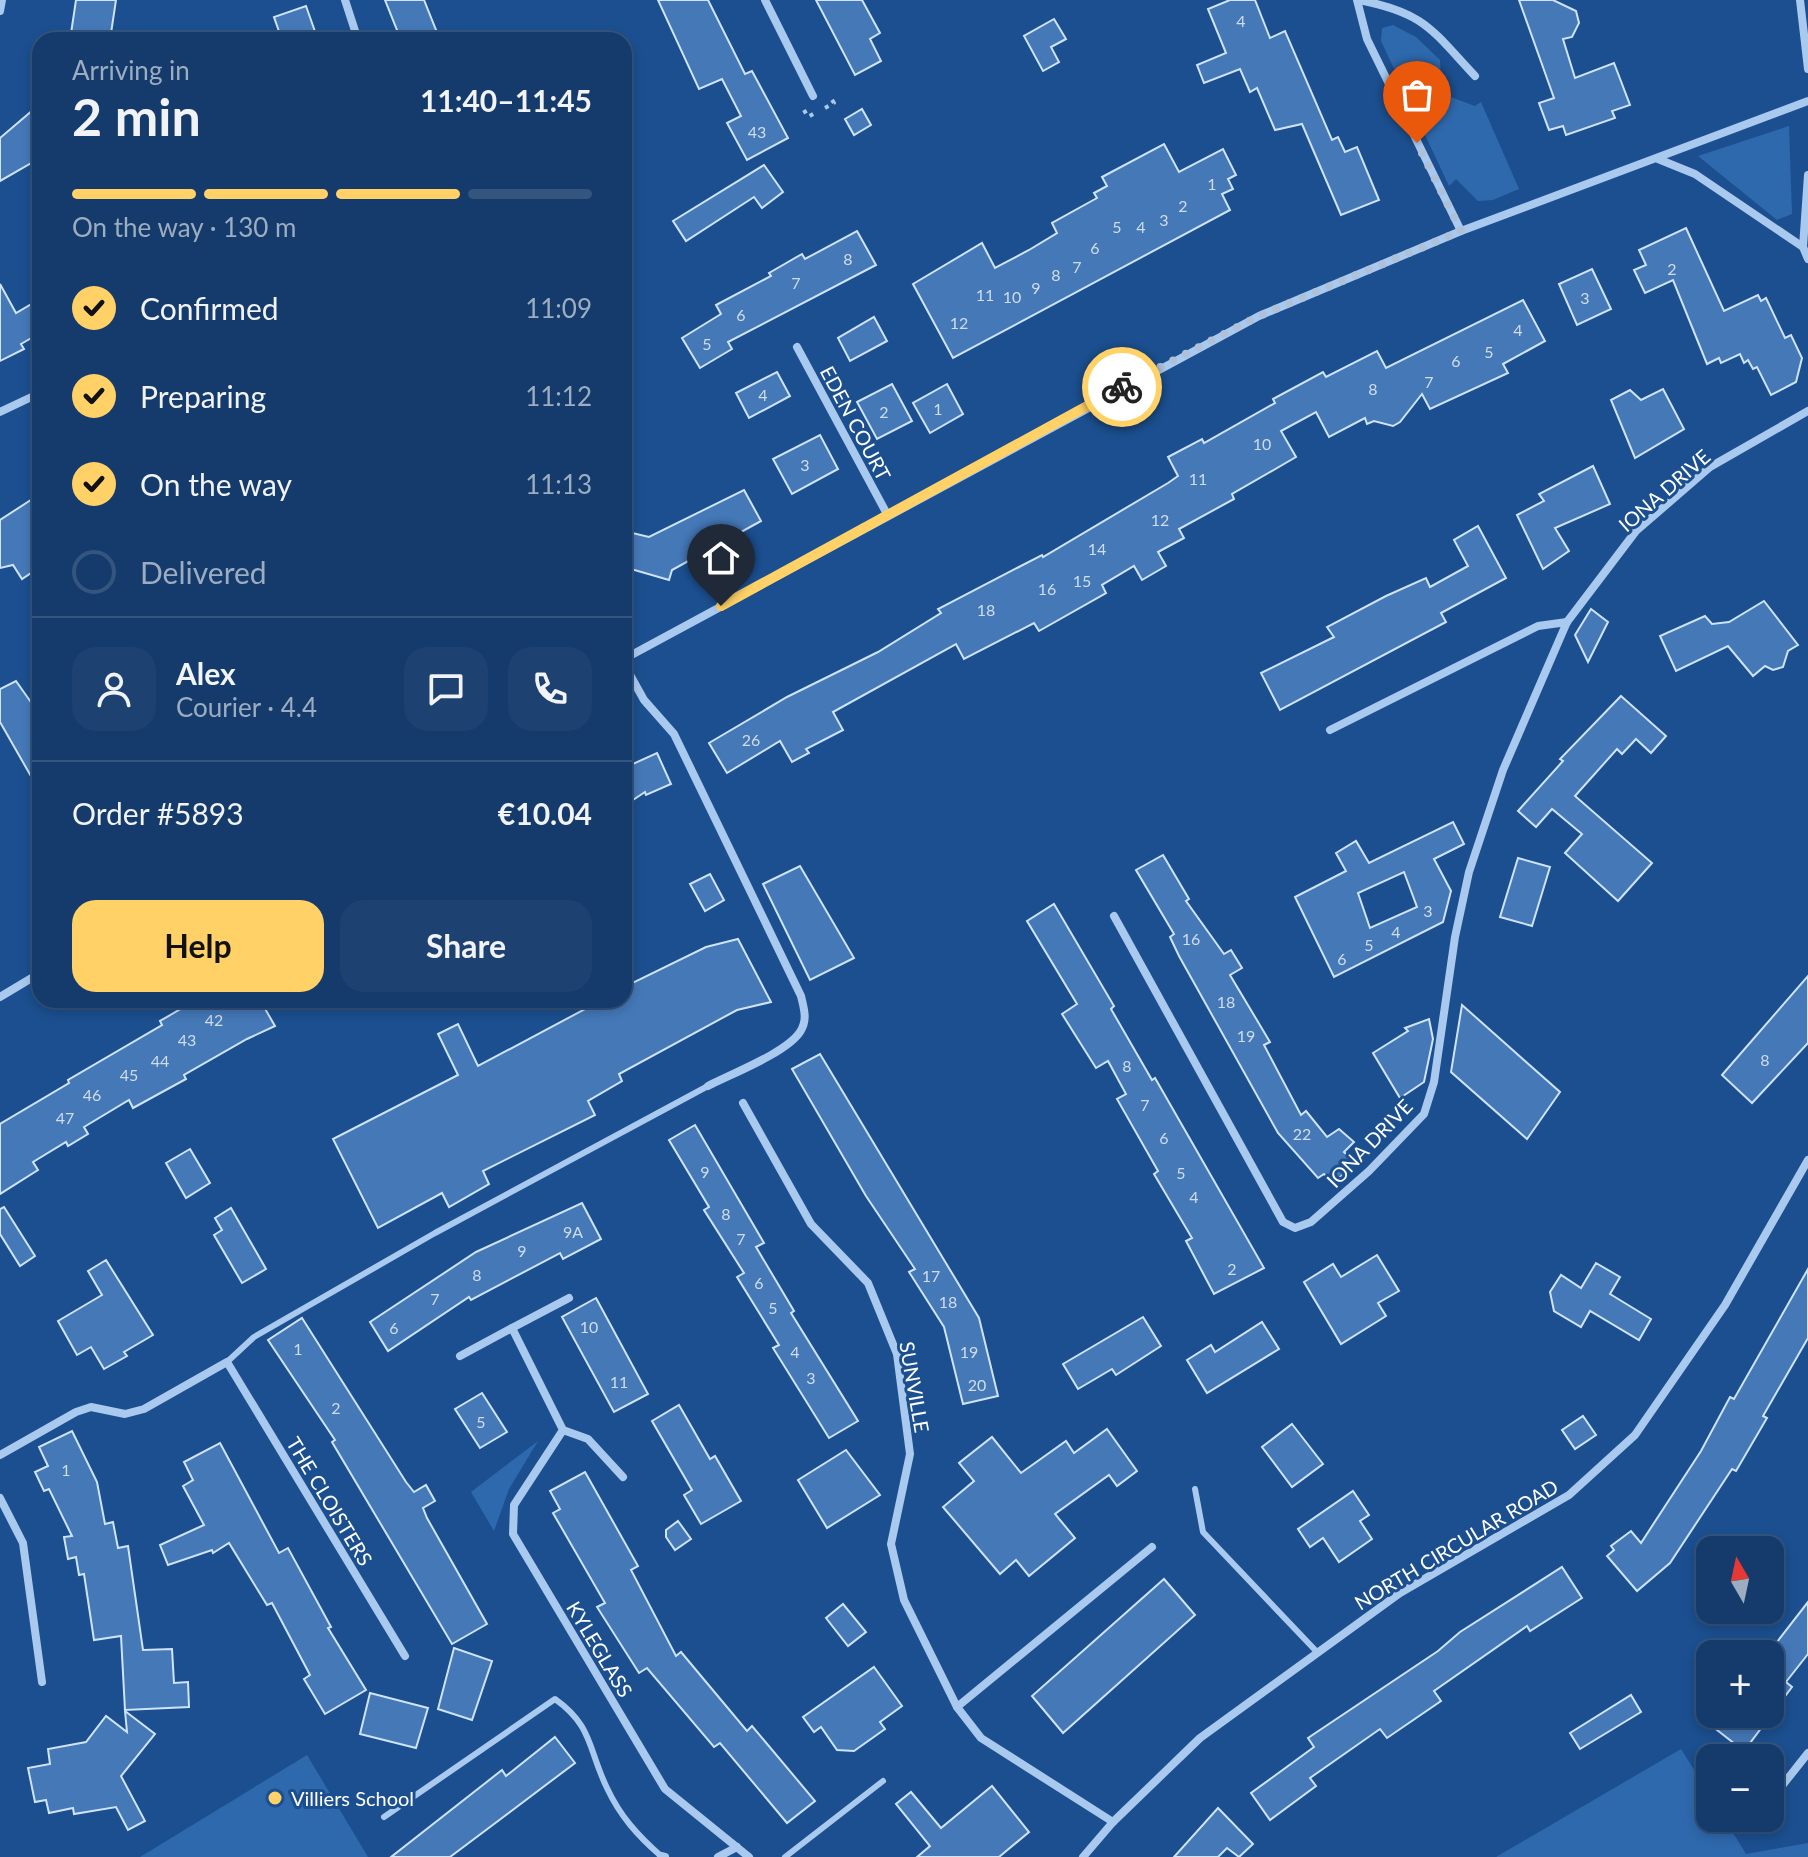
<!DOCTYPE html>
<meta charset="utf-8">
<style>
:root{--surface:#143b6b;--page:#1d4271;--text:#f1f3f6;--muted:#9dadc1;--line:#33557e;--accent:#ffd166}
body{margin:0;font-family:Lato,sans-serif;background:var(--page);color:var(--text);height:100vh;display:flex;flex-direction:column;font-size:30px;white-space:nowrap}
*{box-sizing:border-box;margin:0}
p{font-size:26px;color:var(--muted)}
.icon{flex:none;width:44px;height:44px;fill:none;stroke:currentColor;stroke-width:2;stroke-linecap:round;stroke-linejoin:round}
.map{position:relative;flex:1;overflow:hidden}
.sheet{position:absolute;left:32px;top:32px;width:600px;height:976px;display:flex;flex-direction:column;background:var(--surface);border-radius:24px;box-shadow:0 4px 12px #0003,0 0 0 2px var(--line)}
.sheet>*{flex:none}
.needle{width:52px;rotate:351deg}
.tools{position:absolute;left:1696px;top:1536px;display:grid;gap:16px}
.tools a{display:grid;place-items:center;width:88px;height:88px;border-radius:16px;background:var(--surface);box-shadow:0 4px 12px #0003,0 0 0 2px var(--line);font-size:40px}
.pin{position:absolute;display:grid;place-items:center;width:68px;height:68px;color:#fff;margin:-82px -34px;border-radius:50% 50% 50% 0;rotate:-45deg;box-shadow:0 0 8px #0007}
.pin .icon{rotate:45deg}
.courier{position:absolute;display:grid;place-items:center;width:80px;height:80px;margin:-40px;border:6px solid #ffd166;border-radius:50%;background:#fff;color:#222;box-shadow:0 2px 10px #0007}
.head em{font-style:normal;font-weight:700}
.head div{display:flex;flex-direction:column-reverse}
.head{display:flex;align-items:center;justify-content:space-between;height:136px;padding:0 40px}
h1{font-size:52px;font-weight:700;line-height:60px}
.bar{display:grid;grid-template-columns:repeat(4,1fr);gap:12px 8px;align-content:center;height:96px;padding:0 40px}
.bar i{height:10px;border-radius:6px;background:var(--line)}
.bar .current{background:var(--accent)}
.bar p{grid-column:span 4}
.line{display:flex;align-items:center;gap:20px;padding:0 40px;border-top:2px solid var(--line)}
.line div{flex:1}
.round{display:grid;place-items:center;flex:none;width:84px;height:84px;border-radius:24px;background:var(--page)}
ol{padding:0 40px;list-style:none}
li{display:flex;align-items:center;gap:24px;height:88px}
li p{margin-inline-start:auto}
li .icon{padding:8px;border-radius:50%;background:var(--accent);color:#111;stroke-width:4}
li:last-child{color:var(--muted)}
li i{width:44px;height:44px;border:4px solid var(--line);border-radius:50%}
.button{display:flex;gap:16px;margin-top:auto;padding:16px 40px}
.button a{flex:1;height:92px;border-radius:24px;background:var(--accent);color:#111;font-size:32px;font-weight:700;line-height:92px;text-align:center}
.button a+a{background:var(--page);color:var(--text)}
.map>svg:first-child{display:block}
.green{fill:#2e69ad}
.building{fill:#4478b7;stroke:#cfe3fa;stroke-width:2;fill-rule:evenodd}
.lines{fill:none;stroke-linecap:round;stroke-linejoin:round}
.path{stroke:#a9c9ee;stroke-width:4;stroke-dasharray:4 6;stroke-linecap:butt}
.service{stroke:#a9c9ee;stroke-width:6}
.minor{stroke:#a9c9ee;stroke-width:8}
.done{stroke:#afc1d8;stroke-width:8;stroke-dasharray:0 14.4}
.route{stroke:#ffd166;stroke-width:10}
.poi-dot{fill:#ffd166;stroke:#1b4f8f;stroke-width:3}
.labels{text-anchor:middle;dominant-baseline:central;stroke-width:6;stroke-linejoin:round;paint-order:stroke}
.number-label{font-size:16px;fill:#d0dded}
.street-label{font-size:20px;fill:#fff;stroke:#1b4f8f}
.poi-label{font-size:20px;fill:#fff;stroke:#1b4f8f;text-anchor:start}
</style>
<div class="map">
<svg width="1808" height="1857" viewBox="0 0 1808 1857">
<rect width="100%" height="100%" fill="#1b4f8f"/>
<g class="green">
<polygon points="1393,25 1416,37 1440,60 1441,81 1448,96 1475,106 1481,102 1519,189 1493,200 1478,201 1456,179 1449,186 1381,41 1382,28"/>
<polygon points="1789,126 1792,214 1777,220 1698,156"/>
<polygon points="538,1441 509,1489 494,1531 471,1492"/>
<polygon points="1681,1749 1710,1795 1710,1818 1724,1818 1746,1854 1808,1843 1808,1857 1496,1857"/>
<polygon points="307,1755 368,1857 140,1857"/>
</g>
<g class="building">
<polygon points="76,0 116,0 110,40 70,40"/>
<polygon points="385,0 424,0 440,40 401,40"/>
<polygon points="658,0 708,0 745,74 752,71 788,138 747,160 727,123 741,116 722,79 699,89"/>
<polygon points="816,0 862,0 880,33 870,39 881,61 855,75"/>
<polygon points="1230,0 1255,0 1270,38 1285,31 1332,140 1338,137 1345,152 1357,147 1379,200 1341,215 1302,124 1275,130 1257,88 1250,92 1240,69 1204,83 1197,65 1226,53 1208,9"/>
<polygon points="1519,0 1553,0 1576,11 1579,23 1572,37 1563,39 1575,78 1614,63 1630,105 1612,111 1615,118 1566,135 1563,126 1549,130 1539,103 1554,98"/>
<polygon points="306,6 318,40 282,40 274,17"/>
<polygon points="1054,19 1066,39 1051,47 1059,62 1043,71 1024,36"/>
<polygon points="40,104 40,158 0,181 0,138"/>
<polygon points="862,109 871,125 854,135 845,119"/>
<polygon points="1164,144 1179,172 1223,149 1236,175 1228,179 1233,189 1222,194 1230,210 953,358 913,284 982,243 995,268 1029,250 1057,233 1052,223 1097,198 1094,193 1107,186 1102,177"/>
<polygon points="764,165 783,192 762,208 754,197 686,241 673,221"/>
<polygon points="1686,228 1724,311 1758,295 1761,301 1766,298 1785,338 1791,335 1802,358 1796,382 1771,395 1757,367 1753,369 1748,360 1744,363 1740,354 1721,363 1719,358 1707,364 1673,280 1645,293 1634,270 1646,265 1639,250"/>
<polygon points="857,231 876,265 728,342 732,349 700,368 682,338 721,314 716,305 771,276 769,273 802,254 805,259"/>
<polygon points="1592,269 1611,309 1577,325 1559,284"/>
<polygon points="0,284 16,313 40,299 40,333 21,344 24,349 0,361"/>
<polygon points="1523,300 1545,341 1503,364 1508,373 1430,409 1422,394 1400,422 1393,426 1374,421 1367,424 1365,418 1329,437 1316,412 1281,431 1296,457 1232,494 1234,499 1179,529 1184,538 1158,552 1166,566 1142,580 1134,566 1102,585 1106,593 1039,631 1034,623 964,659 956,644 833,712 843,730 806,749 809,753 792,762 780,741 727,773 709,743 787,697 878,652 941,613 938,609 1042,555 1043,557 1168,483 1178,476 1168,457 1202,439 1204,443 1275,403 1273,399 1323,372 1326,377 1377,351 1386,368"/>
<polygon points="874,317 887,341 850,361 838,338"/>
<polygon points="777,372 790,396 749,418 736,393"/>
<polygon points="892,384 912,421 877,439 857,402"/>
<polygon points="947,384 963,414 930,433 913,403"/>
<polygon points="1663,389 1684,429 1635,458 1611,400 1630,390 1641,400"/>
<polygon points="820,435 838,469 792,494 773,459"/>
<polygon points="1593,466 1610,504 1555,528 1569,551 1543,569 1517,515 1544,501 1539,494"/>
<polygon points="744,490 761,521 672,570 669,580 624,567 624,531 649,537"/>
<polygon points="40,494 40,567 22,579 13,565 0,568 0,520"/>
<polygon points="1478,526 1506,578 1441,613 1446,622 1280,710 1261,673 1334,637 1327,627 1386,596 1426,578 1430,587 1468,566 1454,540"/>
<polygon points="1764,601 1798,645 1788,651 1783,667 1773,670 1765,666 1753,676 1728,646 1676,671 1660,636 1705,616 1712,624 1729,622"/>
<polygon points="1591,609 1608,622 1588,662 1575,635"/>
<polygon points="16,681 40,715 40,792 0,722 0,689"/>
<polygon points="1621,696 1666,736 1651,753 1636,739 1622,754 1617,749 1575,796 1652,863 1618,901 1565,853 1582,834 1552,809 1536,827 1518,811 1563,761 1560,759"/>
<polygon points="657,753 671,784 646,795 645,792 624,806 624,768"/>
<path d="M1453,822L1464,844L1434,859L1451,891L1443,922L1334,977L1295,897L1346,871L1336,853L1356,841L1369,863ZM1404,872L1417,907L1370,928L1358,893Z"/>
<polygon points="1163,855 1189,899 1186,901 1224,954 1231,950 1242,968 1230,975 1270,1042 1264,1045 1301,1115 1306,1111 1327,1137 1339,1129 1354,1142 1344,1152 1356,1164 1333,1183 1324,1174 1318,1178 1278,1133 1179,956 1170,937 1174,934 1136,870"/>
<polygon points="1518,858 1550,867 1532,926 1500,917"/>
<polygon points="800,866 854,958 810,980 763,884"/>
<polygon points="710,874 724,900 705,911 690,884"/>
<polygon points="1054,904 1114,1006 1111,1009 1152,1080 1155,1078 1264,1268 1214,1294 1186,1241 1192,1238 1154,1174 1158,1171 1117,1099 1126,1094 1108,1061 1096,1068 1062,1014 1077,1004 1027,921"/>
<polygon points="738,939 771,1002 737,1010 619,1074 622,1081 588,1101 595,1115 483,1171 489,1184 449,1207 442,1193 378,1228 333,1139 458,1075 438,1034 458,1024 478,1066 602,1000 624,1000 624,987 706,947"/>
<polygon points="1808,976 1808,1043 1752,1103 1722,1075"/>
<polygon points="196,1000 260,1000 275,1026 247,1039 184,1075 186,1079 133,1108 129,1100 84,1127 88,1134 68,1146 66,1142 33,1162 38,1170 0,1194 0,1124 69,1083 68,1080 162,1025 160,1021"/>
<polygon points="1462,1005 1560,1092 1527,1139 1451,1072"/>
<polygon points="1429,1019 1433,1039 1424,1082 1400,1098 1373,1053 1408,1031 1405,1028"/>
<polygon points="820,1054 979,1318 998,1396 963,1404 944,1327 909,1272 915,1269 866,1196 792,1069"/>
<polygon points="695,1125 764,1243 756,1247 794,1311 791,1313 858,1421 829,1438 773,1348 779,1345 737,1277 744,1273 704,1210 709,1207 669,1140"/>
<polygon points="190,1149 210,1183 186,1198 166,1163"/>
<polygon points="582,1203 601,1239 563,1259 560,1253 471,1300 469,1297 388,1351 370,1322 476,1252"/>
<polygon points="4,1207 35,1256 20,1266 0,1234 0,1209"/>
<polygon points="231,1208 266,1269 242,1283 214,1235 222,1230 215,1218"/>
<polygon points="1377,1255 1399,1291 1378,1303 1386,1316 1341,1344 1304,1282 1333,1264 1341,1277"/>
<polygon points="106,1260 153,1335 124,1352 127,1356 104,1369 91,1347 77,1355 58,1321 102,1295 88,1271"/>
<polygon points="1596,1263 1620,1277 1610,1294 1651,1319 1639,1340 1590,1311 1581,1327 1554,1311 1550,1292 1561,1275 1581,1288"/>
<polygon points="1808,1269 1808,1338 1763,1416 1767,1418 1736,1471 1732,1469 1670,1563 1637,1591 1607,1556 1614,1550 1611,1546 1631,1531 1641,1543 1701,1451 1730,1397 1734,1399"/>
<polygon points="596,1298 648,1394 614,1412 562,1317"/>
<polygon points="1143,1317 1161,1346 1116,1375 1112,1369 1078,1389 1063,1364"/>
<polygon points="302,1318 406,1482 414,1492 426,1485 435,1501 423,1508 427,1518 487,1624 452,1644 332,1442 335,1440 268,1340"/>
<polygon points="1262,1322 1279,1349 1207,1393 1187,1360 1211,1345 1215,1352"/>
<polygon points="482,1393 507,1432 480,1448 455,1409"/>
<polygon points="679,1405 710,1459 715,1456 741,1501 701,1524 684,1495 692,1490 652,1421"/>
<polygon points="1583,1416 1596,1435 1575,1449 1562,1430"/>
<polygon points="1292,1424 1323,1464 1292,1487 1262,1447"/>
<polygon points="1107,1429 1137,1471 1117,1486 1109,1475 1055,1514 1075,1538 1029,1576 1016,1560 1000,1574 943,1507 974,1481 959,1463 992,1437 1021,1473 1066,1441 1074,1453"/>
<polygon points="72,1431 97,1482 105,1524 113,1522 118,1548 128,1546 143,1650 172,1649 174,1683 188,1682 189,1707 125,1710 121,1636 94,1640 84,1574 79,1575 76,1557 68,1559 64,1537 72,1536 49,1489 44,1491 35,1472 48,1466 39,1447"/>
<polygon points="220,1443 279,1553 288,1548 331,1627 328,1628 366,1690 325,1714 304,1679 310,1675 272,1603 267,1605 229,1543 213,1553 212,1550 168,1565 160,1545 204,1525 183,1486 193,1480 184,1462"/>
<polygon points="846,1450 880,1495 827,1528 798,1480"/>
<polygon points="585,1472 638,1566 631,1570 676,1656 681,1652 747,1731 752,1726 815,1801 787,1823 720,1743 714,1747 647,1668 639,1673 597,1607 605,1603 553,1513 560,1509 550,1491"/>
<polygon points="1353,1491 1369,1515 1360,1521 1372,1539 1339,1562 1323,1538 1310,1547 1298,1529"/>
<polygon points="678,1521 691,1539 675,1550 666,1537 666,1530"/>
<polygon points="1562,1567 1582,1598 1530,1631 1527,1626 1434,1691 1441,1701 1387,1738 1380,1729 1310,1778 1316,1786 1270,1820 1251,1793 1314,1747 1308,1738 1438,1651 1460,1632"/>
<polygon points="1164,1579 1195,1615 1063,1733 1032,1696"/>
<polygon points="1808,1602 1808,1654 1786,1682 1792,1687 1744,1751 1712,1726 1722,1714 1770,1714 1770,1651"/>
<polygon points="843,1604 866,1632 848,1646 826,1618"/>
<polygon points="454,1648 492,1661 472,1720 438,1709"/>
<polygon points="874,1667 902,1706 880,1722 885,1729 854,1751 837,1750 821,1727 814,1732 803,1717"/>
<polygon points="370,1693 428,1708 416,1748 360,1734"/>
<polygon points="1631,1695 1641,1712 1580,1749 1570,1733"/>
<polygon points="125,1711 155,1734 121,1776 145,1821 128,1830 116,1807 74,1814 73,1808 49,1813 46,1800 35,1802 28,1768 50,1764 48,1749 86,1742 106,1716 127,1732"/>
<polygon points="555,1737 575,1763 450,1857 391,1857 502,1770 506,1776"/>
<polygon points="992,1786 1029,1832 999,1857 917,1857 930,1846 896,1804 911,1792 941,1828"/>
<polygon points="1218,1808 1253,1844 1239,1857 1227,1848 1218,1857 1174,1857"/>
</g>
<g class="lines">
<g class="path">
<polyline points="825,108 834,103 829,95"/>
<polyline points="804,110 808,117 817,112"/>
</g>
<g class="service">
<polyline points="227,1362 254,1337 435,1233 708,1086"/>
<polyline points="1195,1489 1203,1532 1317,1652"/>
<path d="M384,1817L555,1699C593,1726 588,1749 607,1788C620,1816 638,1836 661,1856"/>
<polyline points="785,1857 883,1781"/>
</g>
<g class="minor">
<polyline points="345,0 358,40"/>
<polyline points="765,0 813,96"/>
<polyline points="1357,0 1367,39 1461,231"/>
<path d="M1359,0C1425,13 1431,29 1475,76"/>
<polyline points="1800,0 1808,69"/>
<polyline points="0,11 2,0"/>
<polyline points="1658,159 1695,174 1803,247"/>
<polyline points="1808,175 1803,247 1808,259"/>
<polyline points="797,347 887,514"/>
<polyline points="0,412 40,393"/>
<polyline points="624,659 1259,316 1461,231 1808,101"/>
<path d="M624,664L644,700L674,734L801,996C804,1009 808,1020 800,1032C786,1053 731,1074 708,1086"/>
<polyline points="1330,730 1538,626 1567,622"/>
<polyline points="1114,916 1283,1222 1295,1228 1311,1222 1369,1171 1424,1114 1434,1082 1455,937 1469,872 1503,770 1567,622 1636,531 1710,467 1808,411"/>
<polyline points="0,997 40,973"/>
<polyline points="743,1103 811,1224 868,1283 897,1354 910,1454 891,1544 904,1600 957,1707 981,1738 1113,1822"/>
<polyline points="512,1328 569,1298"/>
<polyline points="460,1356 512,1328 563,1430 514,1505 513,1534 665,1789 749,1857"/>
<polyline points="563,1430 588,1439 623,1477"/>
<polyline points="0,1455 76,1412 91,1407 125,1414 144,1409 227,1362 405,1656"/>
<polyline points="0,1498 23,1543 42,1682"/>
<polyline points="957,1707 1152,1547"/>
<polyline points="1770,1801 1808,1753"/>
<polyline points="661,1856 665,1857"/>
<polyline points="718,1857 737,1847"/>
<polyline points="1083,1857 1113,1822 1200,1738 1400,1593 1569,1495 1635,1435 1725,1305 1808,1160"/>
</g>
</g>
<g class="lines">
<polyline class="done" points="1122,387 1259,316 1461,231 1417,143"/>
<polyline class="route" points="721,606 1122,387"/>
</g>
<circle class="poi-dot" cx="275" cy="1798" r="8"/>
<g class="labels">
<g class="number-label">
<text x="1241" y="20">4</text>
<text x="757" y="131">43</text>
<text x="1212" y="183">1</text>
<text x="1183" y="205">2</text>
<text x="1164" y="219">3</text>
<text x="1117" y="226">5</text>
<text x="1141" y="226">4</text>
<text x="1095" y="247">6</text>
<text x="848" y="258">8</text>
<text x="1077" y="266">7</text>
<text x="1672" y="268">2</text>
<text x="1056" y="274">8</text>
<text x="796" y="282">7</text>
<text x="1036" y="287">9</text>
<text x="985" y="294">11</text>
<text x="1012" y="296">10</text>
<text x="1585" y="297">3</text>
<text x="741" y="314">6</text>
<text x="959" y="322">12</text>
<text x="1518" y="329">4</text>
<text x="707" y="343">5</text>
<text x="1489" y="351">5</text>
<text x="1456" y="360">6</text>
<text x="1429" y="381">7</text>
<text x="1373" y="388">8</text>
<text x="763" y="394">4</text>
<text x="938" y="408">1</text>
<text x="884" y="411">2</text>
<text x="1262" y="443">10</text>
<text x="805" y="464">3</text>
<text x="1198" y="478">11</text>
<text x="1160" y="519">12</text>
<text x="1097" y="548">14</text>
<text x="1082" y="580">15</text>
<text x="1047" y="588">16</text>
<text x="986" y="609">18</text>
<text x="751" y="739">26</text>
<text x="1428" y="910">3</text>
<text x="1396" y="931">4</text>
<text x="1191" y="938">16</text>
<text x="1369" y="944">5</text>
<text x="1342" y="958">6</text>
<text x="1226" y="1001">18</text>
<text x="214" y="1019">42</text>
<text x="1246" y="1035">19</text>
<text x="187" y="1039">43</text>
<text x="1765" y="1059">8</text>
<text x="160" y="1060">44</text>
<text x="1127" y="1065">8</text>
<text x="129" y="1074">45</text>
<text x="92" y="1094">46</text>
<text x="1145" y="1104">7</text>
<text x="65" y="1117">47</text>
<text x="1302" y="1133">22</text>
<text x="1164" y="1137">6</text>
<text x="705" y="1171">9</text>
<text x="1181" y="1172">5</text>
<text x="1194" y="1196">4</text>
<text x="726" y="1213">8</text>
<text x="573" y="1231">9A</text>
<text x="741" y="1238">7</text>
<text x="522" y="1250">9</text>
<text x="1232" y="1268">2</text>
<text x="477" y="1274">8</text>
<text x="931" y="1275">17</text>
<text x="759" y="1282">6</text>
<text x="435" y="1298">7</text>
<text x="948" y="1301">18</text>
<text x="773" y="1307">5</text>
<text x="589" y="1326">10</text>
<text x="394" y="1327">6</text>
<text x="298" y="1348">1</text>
<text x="795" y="1351">4</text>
<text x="969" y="1351">19</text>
<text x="811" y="1377">3</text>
<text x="619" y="1381">11</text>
<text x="977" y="1384">20</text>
<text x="336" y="1407">2</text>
<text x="481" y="1421">5</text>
<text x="66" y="1469">1</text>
</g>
<g class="street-label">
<text transform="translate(856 423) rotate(62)">EDEN COURT</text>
<text transform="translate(1664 490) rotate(-41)">IONA DRIVE</text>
<text transform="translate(1369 1143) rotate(-46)">IONA DRIVE</text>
<text transform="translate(915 1387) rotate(80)">SUNVILLE</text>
<text transform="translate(330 1501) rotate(59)">THE CLOISTERS</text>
<text transform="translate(1456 1544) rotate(-31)">NORTH CIRCULAR ROAD</text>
<text transform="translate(600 1649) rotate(59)">KYLEGLASS</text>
</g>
<g class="poi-label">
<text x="291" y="1798">Villiers School</text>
</g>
</g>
</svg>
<div class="tools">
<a><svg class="needle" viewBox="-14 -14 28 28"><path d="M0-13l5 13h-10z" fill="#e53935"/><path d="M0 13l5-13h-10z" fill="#9dadc1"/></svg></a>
<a>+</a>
<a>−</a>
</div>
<div class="pin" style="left:1417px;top:143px;background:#ea580c"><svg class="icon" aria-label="bag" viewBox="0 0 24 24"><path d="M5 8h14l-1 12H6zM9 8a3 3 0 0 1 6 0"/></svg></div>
<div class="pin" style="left:721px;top:606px;background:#1f2937"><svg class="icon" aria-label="home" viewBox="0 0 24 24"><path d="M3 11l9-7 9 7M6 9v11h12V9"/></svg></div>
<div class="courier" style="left:1122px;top:387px"><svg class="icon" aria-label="bike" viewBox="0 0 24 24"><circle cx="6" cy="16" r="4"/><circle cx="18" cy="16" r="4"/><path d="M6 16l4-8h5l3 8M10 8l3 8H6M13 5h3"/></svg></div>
<section class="sheet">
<div class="head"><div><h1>2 min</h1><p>Arriving in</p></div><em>11:40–11:45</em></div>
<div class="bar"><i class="current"></i><i class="current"></i><i class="current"></i><i></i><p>On the way · 130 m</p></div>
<ol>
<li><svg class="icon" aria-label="check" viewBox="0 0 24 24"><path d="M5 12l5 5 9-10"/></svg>Confirmed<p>11:09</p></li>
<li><svg class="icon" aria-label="check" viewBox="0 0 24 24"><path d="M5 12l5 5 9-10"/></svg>Preparing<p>11:12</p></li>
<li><svg class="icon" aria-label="check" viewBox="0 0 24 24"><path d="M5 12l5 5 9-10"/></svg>On the way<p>11:13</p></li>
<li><i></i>Delivered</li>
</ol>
<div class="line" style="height:144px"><a class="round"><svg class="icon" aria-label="person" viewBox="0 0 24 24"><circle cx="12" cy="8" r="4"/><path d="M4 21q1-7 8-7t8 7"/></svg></a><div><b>Alex</b><p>Courier · 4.4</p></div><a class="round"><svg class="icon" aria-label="chat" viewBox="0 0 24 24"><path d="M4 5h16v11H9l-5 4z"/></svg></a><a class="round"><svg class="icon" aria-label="phone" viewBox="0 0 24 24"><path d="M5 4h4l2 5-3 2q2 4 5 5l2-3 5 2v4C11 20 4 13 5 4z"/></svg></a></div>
<div class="line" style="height:104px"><div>Order #5893</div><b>€10.04</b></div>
<div class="button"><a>Help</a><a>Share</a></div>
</section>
</div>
